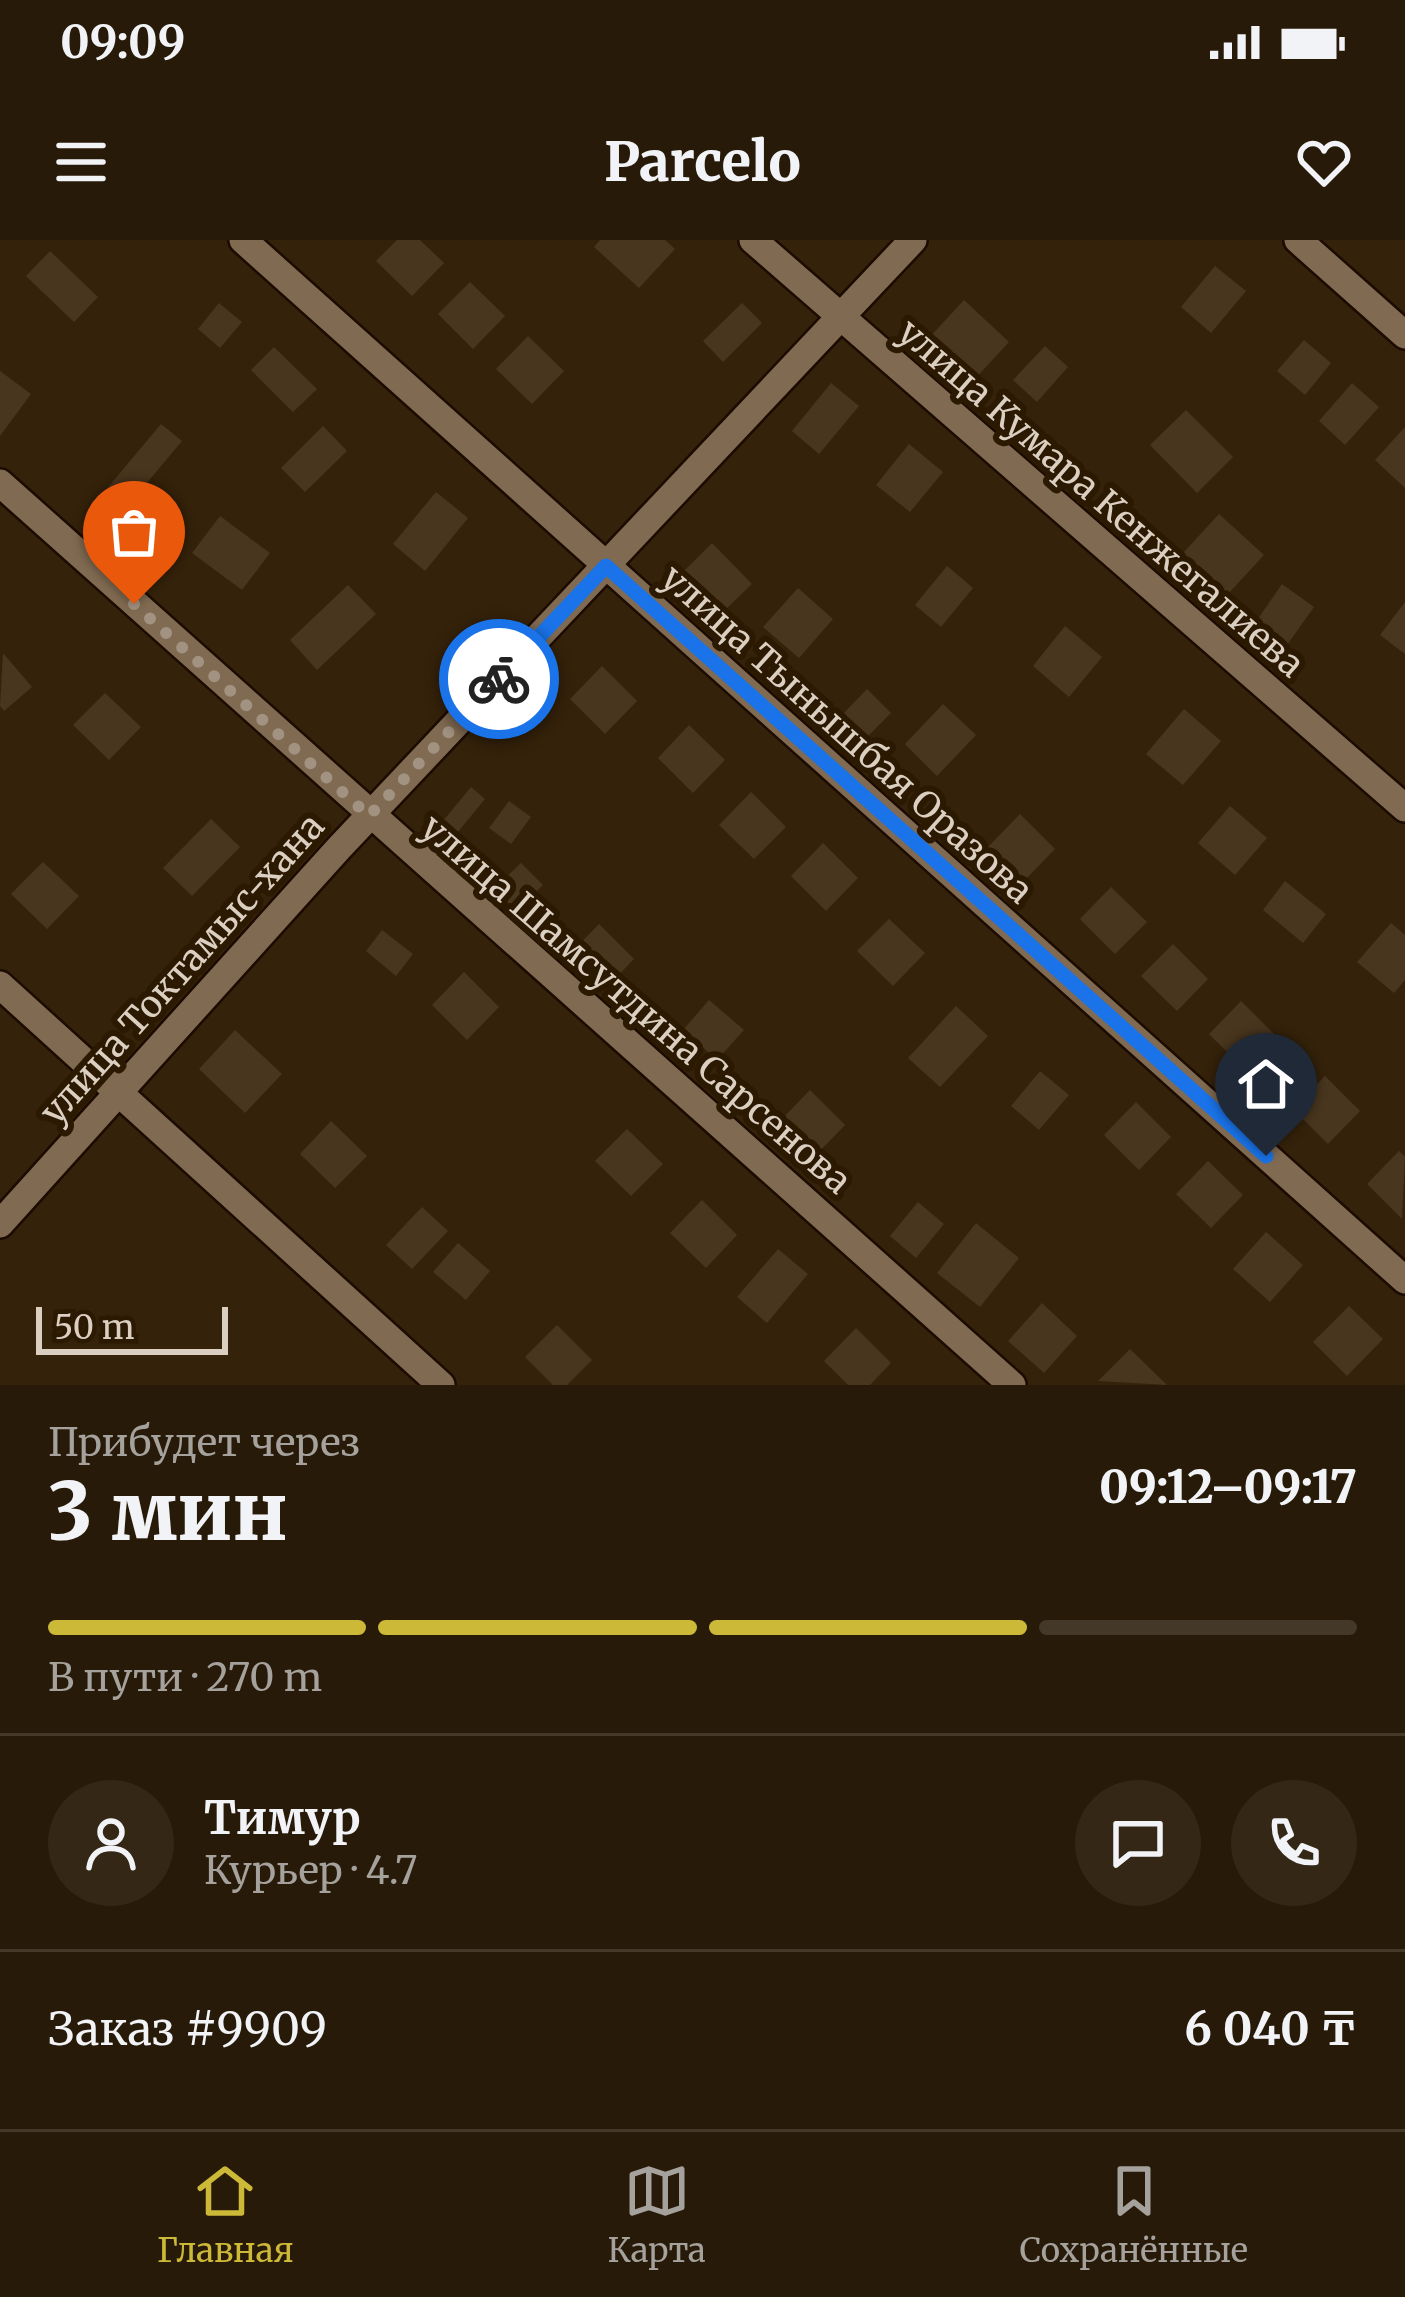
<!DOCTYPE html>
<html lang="ru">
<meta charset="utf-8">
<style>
:root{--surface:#281a08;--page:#342716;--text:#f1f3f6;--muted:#a5a19c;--line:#443829;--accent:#cdb938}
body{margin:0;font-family:Merriweather,serif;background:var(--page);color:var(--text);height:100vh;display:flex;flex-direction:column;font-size:45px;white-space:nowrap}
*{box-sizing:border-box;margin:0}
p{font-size:39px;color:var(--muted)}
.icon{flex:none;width:66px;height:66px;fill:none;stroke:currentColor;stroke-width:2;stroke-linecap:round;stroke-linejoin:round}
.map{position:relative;height:1145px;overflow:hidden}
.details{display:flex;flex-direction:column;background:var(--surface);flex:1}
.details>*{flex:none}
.scale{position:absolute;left:36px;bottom:30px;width:192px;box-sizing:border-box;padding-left:12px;border:6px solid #dbcfc1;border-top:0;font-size:33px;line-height:42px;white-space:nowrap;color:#dbcfc1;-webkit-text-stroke:9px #2b1902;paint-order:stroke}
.pin{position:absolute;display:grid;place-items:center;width:102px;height:102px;color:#fff;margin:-123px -51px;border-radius:50% 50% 50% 0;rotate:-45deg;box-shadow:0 0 12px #0007}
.pin .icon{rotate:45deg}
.courier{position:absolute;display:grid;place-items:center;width:120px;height:120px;margin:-60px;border:9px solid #1a73e8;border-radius:50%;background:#fff;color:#222;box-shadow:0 3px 15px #0007}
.headline em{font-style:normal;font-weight:800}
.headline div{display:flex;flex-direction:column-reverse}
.headline{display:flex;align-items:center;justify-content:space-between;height:204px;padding:0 48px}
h1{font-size:78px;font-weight:800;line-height:90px}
.bar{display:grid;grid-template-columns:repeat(4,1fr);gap:18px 12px;align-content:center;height:144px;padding:0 48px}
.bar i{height:15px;border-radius:9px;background:var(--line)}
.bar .selected{background:var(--accent)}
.bar p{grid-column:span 4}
.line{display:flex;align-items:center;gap:30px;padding:0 48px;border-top:3px solid var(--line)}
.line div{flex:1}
.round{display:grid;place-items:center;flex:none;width:126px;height:126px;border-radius:63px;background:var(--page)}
.status{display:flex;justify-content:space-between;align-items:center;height:84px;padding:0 60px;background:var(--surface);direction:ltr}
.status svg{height:33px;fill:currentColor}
header{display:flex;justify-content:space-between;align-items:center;height:156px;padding:0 48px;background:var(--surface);font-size:54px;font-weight:800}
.tabs{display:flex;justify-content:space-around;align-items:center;height:168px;border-top:3px solid var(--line);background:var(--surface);font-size:33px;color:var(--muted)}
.tabs a{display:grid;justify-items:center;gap:6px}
.tabs .selected{color:var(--accent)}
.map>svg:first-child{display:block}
.building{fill:#49361e}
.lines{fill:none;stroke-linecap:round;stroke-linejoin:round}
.street-casing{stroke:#1c0b00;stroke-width:32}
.street{stroke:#806a51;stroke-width:27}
.done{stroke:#a19281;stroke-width:12;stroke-dasharray:0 21.6}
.route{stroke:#1a73e8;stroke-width:15}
.labels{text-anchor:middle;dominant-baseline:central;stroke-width:12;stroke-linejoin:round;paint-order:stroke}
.street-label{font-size:36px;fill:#dbcfc1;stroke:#2b1902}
</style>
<div class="status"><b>09:09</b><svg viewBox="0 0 49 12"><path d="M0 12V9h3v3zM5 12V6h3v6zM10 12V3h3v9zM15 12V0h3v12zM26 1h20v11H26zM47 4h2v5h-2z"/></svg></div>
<header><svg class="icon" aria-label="menu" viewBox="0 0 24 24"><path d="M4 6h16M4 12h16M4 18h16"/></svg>Parcelo<svg class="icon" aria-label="heart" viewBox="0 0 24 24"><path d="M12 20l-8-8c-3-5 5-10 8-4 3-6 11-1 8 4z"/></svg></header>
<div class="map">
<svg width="1405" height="1145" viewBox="0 0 1405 1145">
<rect width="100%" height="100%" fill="#35220a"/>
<g class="building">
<polygon points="397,0 420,0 444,23 412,56 376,21"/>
<polygon points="600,0 665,0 675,9 639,48 594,7"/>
<polygon points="50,11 98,57 74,82 26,36"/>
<polygon points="1215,26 1246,51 1211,93 1181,67"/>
<polygon points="470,42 505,76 473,109 438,74"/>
<polygon points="964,60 1009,102 973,141 928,99"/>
<polygon points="219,63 242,82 220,108 198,89"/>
<polygon points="742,63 762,83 723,122 703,101"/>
<polygon points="528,96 564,131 532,164 496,129"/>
<polygon points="1304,100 1331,123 1305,155 1277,131"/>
<polygon points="1045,106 1068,127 1037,162 1013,140"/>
<polygon points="274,107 317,149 293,172 251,130"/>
<polygon points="0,131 31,154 0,196"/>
<polygon points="831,143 859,166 819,214 792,191"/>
<polygon points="1352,143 1379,167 1345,205 1319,181"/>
<polygon points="1186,170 1233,217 1197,253 1150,205"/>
<polygon points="161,184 182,201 110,287 89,270"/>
<polygon points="323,186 347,211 305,252 281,228"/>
<polygon points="1405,187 1405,248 1375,220"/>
<polygon points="909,204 943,232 910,272 876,245"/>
<polygon points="436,252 468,278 425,331 393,304"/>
<polygon points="1219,274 1264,315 1227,355 1183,313"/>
<polygon points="220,276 270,313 242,350 192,313"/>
<polygon points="712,303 752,344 724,371 684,331"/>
<polygon points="947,326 973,348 941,387 915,365"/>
<polygon points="1282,344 1314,367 1287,405 1255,383"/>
<polygon points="348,345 376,374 317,430 290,400"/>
<polygon points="798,348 833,379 799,418 763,387"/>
<polygon points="1405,362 1405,414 1380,395"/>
<polygon points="1065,386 1102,417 1069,457 1033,426"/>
<polygon points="3,413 32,447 4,471 0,466"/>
<polygon points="602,426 637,461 605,494 570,459"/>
<polygon points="867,449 891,473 866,498 842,475"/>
<polygon points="105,453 141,487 109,520 73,485"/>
<polygon points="943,464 976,495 937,536 905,504"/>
<polygon points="1184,469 1221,501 1183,545 1146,514"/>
<polygon points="689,485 725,520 693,553 658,518"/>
<polygon points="471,547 485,559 452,599 438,587"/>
<polygon points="751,552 786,587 754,619 719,585"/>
<polygon points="509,561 531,577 511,604 489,588"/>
<polygon points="1230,566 1267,598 1235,635 1198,603"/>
<polygon points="1020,574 1055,609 1023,642 988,607"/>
<polygon points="211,579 240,607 192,656 163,628"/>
<polygon points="823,603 858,638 826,671 791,636"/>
<polygon points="43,622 79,656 47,689 11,654"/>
<polygon points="521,623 543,645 516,671 494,649"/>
<polygon points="1285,641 1326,674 1303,703 1263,670"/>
<polygon points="1111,647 1147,682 1115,714 1080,679"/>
<polygon points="889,679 925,713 893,746 857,711"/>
<polygon points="1391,683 1405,695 1405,740 1394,753 1357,722"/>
<polygon points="599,684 634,719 602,752 567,717"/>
<polygon points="382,690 413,714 396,736 366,711"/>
<polygon points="1173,704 1208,739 1177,771 1141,736"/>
<polygon points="464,732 499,767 467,800 432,765"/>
<polygon points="709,760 744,790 717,820 683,790"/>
<polygon points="1241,761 1276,796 1244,829 1209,794"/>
<polygon points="956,766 988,796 940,847 908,818"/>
<polygon points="235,790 282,834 245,873 199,829"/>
<polygon points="1040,831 1069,855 1039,890 1011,866"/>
<polygon points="1325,836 1360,871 1328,904 1293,869"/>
<polygon points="810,850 845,885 813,918 778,883"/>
<polygon points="1136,862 1171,897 1139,930 1104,895"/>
<polygon points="331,881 367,916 335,948 300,914"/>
<polygon points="627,889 663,924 631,956 595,921"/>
<polygon points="1399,911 1405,917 1402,979 1367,944"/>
<polygon points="1208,921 1243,955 1211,988 1176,954"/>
<polygon points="702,960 737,995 706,1028 670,993"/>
<polygon points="918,962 944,984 916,1018 890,996"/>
<polygon points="422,967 448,991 412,1029 386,1005"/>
<polygon points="976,983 1019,1018 980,1067 937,1033"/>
<polygon points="1266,992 1303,1025 1270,1062 1233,1029"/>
<polygon points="458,1003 490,1031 466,1060 433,1032"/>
<polygon points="778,1009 808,1034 767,1083 737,1057"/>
<polygon points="1042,1063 1077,1096 1044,1133 1008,1101"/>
<polygon points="1349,1066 1383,1099 1347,1136 1313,1102"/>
<polygon points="557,1085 592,1120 567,1145 553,1145 525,1117"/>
<polygon points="856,1088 891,1123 870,1145 848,1145 824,1121"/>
<polygon points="1130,1109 1167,1145 1098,1141"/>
</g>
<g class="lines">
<g class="street-casing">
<g id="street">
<polyline points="243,0 1405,1040"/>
<polyline points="753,0 1405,568"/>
<polyline points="1298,0 1405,95"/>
<polyline points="0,243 1012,1145"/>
<polyline points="0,745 441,1145"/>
<polyline points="0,984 339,608 913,0"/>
</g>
</g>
<use href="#street" class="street"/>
</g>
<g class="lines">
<polyline class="done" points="134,364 369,576 499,439"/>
<polyline class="route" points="499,439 606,326 1266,916"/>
</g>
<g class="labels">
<g class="street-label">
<text transform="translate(1101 258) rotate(41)">улица Кумара Кенжегалиева</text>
<text transform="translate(847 494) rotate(42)">улица Тынышбая Оразова</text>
<text transform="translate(182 729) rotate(-48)">улица Токтамыс-хана</text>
<text transform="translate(636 764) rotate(41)">улица Шамсутдина Сарсенова</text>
</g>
</g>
</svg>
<div class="scale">50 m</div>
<div class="pin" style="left:134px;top:364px;background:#ea580c"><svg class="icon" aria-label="bag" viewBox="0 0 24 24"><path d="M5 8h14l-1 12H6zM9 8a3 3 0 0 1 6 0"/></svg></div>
<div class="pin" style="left:1266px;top:916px;background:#1f2937"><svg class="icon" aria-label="home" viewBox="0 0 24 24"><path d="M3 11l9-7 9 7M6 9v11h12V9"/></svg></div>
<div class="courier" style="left:499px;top:439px"><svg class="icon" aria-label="bike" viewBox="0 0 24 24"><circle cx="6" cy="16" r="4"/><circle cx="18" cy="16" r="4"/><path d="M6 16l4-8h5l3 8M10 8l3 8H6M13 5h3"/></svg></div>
</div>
<section class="details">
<div class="headline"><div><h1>3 мин</h1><p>Прибудет через</p></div><em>09:12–09:17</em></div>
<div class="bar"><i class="selected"></i><i class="selected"></i><i class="selected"></i><i></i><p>В пути · 270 m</p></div>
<div class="line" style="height:216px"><a class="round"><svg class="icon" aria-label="person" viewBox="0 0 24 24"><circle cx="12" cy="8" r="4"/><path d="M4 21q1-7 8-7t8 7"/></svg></a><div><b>Тимур</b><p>Курьер · 4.7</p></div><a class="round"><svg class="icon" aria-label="chat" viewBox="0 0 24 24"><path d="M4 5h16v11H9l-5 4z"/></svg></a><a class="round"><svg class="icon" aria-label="phone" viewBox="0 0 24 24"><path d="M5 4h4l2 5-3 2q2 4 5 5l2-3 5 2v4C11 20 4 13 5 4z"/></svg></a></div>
<div class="line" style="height:156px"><div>Заказ #9909</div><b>6 040 ₸</b></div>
</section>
<nav class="tabs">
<a class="selected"><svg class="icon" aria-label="home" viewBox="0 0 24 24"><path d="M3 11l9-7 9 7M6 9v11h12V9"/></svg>Главная</a>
<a><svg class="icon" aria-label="map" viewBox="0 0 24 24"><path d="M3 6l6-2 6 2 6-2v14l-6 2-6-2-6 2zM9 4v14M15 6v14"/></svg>Карта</a>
<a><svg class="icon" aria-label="saved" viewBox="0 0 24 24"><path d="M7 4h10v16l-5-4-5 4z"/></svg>Сохранённые</a>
</nav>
